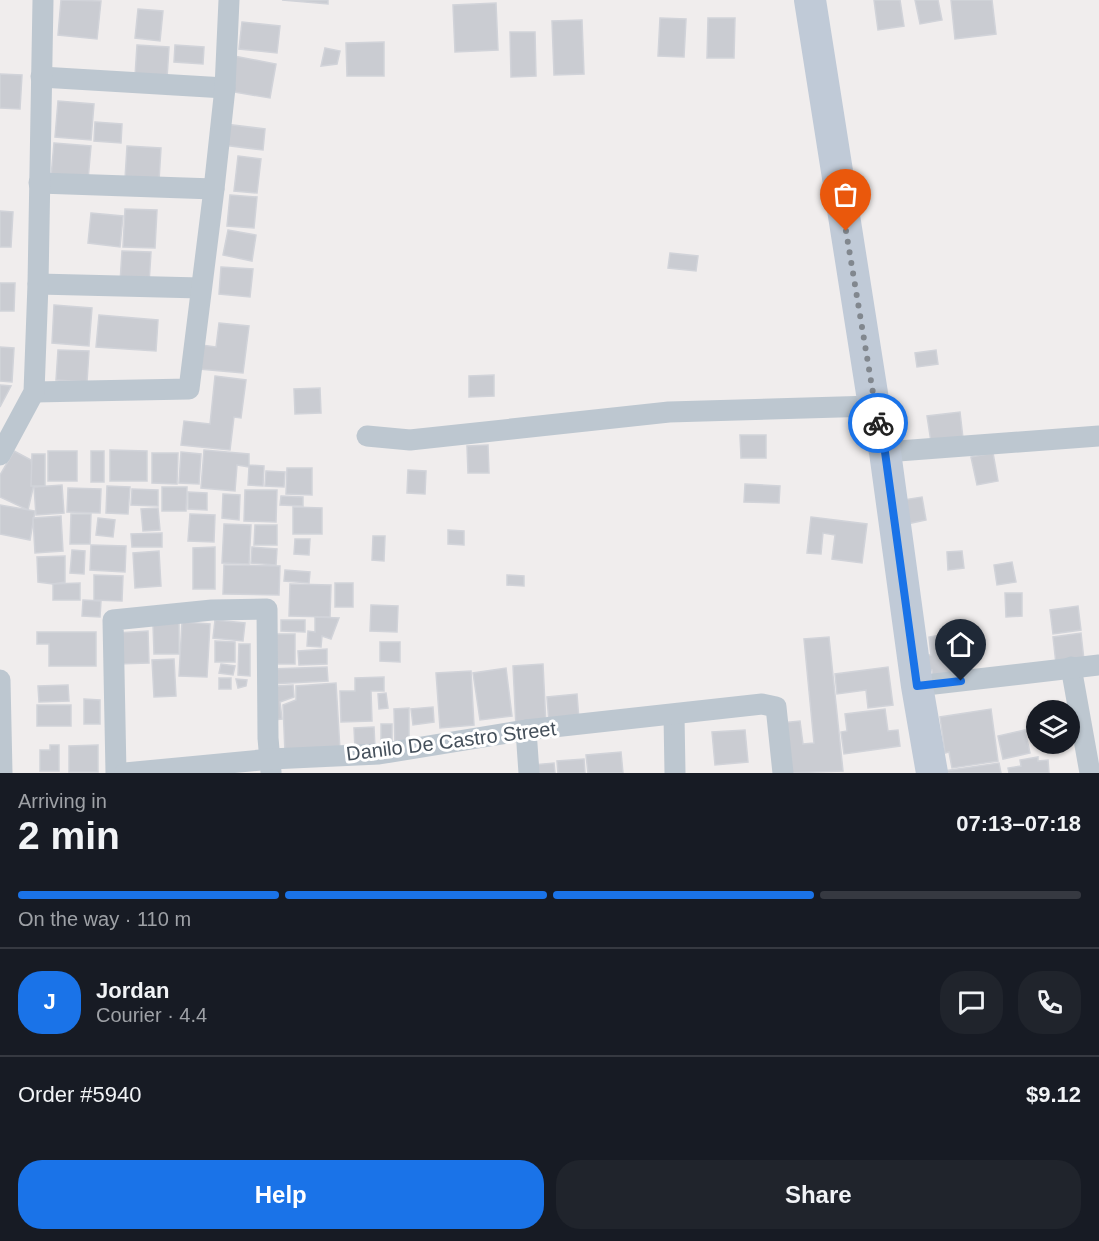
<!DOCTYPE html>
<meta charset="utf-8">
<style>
:root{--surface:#171b24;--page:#20242c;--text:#f1f3f6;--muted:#9ea1a6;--line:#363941;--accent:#1a73e8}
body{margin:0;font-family:Helvetica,sans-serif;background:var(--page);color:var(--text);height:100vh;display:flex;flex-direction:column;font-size:22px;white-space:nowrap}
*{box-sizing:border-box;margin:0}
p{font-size:20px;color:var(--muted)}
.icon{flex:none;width:33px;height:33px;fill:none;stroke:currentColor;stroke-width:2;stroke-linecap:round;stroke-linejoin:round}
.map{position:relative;height:773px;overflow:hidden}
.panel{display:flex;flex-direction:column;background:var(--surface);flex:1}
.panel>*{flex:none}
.controls{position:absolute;left:1026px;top:700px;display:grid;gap:12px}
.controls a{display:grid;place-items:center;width:54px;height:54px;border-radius:50%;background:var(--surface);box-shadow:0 2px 4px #0004;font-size:30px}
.pin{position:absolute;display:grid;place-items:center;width:51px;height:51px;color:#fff;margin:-62px -26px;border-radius:50% 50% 50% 0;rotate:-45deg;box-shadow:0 0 6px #0007}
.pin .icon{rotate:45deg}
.courier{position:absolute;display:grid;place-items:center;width:60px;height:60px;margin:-30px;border:4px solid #1a73e8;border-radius:50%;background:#fff;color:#222;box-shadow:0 2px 8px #0007}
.head em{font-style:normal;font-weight:700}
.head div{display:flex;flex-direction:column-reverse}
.head{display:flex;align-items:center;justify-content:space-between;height:102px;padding:0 18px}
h1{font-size:39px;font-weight:700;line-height:45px}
.bar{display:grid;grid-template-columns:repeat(4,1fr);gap:9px 6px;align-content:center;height:72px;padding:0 18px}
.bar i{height:8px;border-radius:4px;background:var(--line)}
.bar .active{background:var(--accent)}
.bar p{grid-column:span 4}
.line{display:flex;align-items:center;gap:15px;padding:0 18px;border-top:2px solid var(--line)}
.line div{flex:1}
.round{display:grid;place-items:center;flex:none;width:63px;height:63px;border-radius:24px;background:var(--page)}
.button{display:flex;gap:12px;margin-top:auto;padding:12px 18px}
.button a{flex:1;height:69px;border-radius:24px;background:var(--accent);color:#fff;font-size:24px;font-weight:700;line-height:69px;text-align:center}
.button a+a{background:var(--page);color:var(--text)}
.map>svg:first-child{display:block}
.building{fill:#caccd2;stroke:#d1d3d9;stroke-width:1.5}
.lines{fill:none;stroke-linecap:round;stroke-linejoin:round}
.street{stroke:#bdc7d0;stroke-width:21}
.secondary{stroke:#c0cad7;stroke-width:32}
.done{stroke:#81878e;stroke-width:6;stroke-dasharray:0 10.8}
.route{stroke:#1a73e8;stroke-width:8}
.labels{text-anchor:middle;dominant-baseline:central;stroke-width:6;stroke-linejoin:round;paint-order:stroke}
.street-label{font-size:20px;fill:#45505b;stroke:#fff}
</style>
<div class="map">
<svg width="1099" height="773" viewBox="0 0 1099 773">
<rect width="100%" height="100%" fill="#f0eded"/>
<g class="building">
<polygon points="61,0 101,1 97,39 58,35"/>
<polygon points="282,0 328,0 328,4"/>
<polygon points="874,0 900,0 904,26 878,30"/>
<polygon points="915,0 938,0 942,20 920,24"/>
<polygon points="951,0 992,0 996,34 955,39"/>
<polygon points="496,3 498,50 455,52 453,5"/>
<polygon points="138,9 163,11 160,41 135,38"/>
<polygon points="660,18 686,19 684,57 658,56"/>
<polygon points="708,18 735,18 734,58 707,58"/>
<polygon points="582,20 584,74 554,75 552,21"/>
<polygon points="242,22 280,26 277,53 239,49"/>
<polygon points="510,32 535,32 536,76 511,77"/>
<polygon points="384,42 384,76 347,76 346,43"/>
<polygon points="137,45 169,47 167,78 135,76"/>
<polygon points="175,45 204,47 203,64 174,62"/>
<polygon points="325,48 340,51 337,64 321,66"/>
<polygon points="234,56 276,64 270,98 228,91"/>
<polygon points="0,74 22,75 20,109 0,108"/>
<polygon points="58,101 94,104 91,140 55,137"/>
<polygon points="95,122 122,124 121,143 94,141"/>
<polygon points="225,124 265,129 263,150 223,145"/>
<polygon points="54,143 91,146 88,180 51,177"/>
<polygon points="127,146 161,148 159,181 125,179"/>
<polygon points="238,156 261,159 257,193 234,191"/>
<polygon points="230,195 257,197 254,228 227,226"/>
<polygon points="125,209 157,210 155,248 123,247"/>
<polygon points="0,211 13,212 11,247 0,247"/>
<polygon points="91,213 123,216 120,247 88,243"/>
<polygon points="228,230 256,235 252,261 223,255"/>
<polygon points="122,251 151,252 149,284 120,283"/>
<polygon points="670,253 698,256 696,271 668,268"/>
<polygon points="221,267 253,269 250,297 219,294"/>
<polygon points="0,283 15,283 14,311 0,311"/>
<polygon points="54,305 92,308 89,346 52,343"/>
<polygon points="99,315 158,320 156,351 96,347"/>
<polygon points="219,323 249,326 243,373 199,369 202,345 216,347"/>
<polygon points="0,347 14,348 12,382 0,381"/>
<polygon points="58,350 89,351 87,382 56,380"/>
<polygon points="936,350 938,364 917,367 915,353"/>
<polygon points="494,375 494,396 469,397 469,376"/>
<polygon points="215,376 246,380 241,418 234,417 230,450 181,445 184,421 210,424"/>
<polygon points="0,385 11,386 0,407"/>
<polygon points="320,388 321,413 295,414 294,389"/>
<polygon points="960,412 963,438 931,442 927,416"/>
<polygon points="740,435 766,435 766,458 741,458"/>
<polygon points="488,445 489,473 468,473 467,446"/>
<polygon points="110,450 147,451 147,481 110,481"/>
<polygon points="204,450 249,454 249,465 264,466 263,486 248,485 249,467 237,465 235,491 201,488"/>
<polygon points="14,451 31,460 34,484 28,510 0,497 0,475"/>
<rect x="48" y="451" width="29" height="30"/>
<rect x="91" y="451" width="13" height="31"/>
<polygon points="181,452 201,454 199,484 179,483"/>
<polygon points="152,453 178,453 177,484 152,483"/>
<polygon points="993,453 998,481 977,485 971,457"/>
<polygon points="32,454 45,454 45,486 31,486"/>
<polygon points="287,468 312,468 312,495 286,494"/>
<polygon points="408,470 426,471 425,494 407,493"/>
<polygon points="266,471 285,472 284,487 265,486"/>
<polygon points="745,484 780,486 779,503 744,502"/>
<polygon points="62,485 64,513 36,515 34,487"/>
<polygon points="107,486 130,487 128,514 106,513"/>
<polygon points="162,487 187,487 186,511 162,511"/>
<polygon points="68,488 101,489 100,513 67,512"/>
<polygon points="132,489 158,490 158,506 131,505"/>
<polygon points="245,490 277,490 276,522 244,521"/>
<polygon points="188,492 207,493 207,510 188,509"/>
<polygon points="223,494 240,495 239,520 222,518"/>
<polygon points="281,496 303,497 303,506 280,505"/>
<polygon points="922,497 926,520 907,524 903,500"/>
<polygon points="0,505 35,511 30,540 0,534"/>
<polygon points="293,507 322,508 322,534 293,534"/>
<polygon points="158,508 160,530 143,531 141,509"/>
<polygon points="71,514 91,514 90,544 70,544"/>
<polygon points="190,514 215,515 214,542 188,541"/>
<polygon points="61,516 63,551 35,553 33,518"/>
<polygon points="811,517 867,524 862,563 832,559 835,535 823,533 821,554 807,553"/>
<polygon points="98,518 115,520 113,537 96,535"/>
<polygon points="224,524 251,525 249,564 222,563"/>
<polygon points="255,525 277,525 277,545 254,545"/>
<polygon points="448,530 464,531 464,545 448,544"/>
<polygon points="162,533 162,547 132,547 131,534"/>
<polygon points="373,536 385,536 384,561 372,560"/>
<polygon points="295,539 310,539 309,555 294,554"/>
<polygon points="91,545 126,546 125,572 90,570"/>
<polygon points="215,547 215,589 193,589 193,548"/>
<polygon points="252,547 277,549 276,565 251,563"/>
<polygon points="72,550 85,551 84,574 70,573"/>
<polygon points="159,551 161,586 135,588 133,553"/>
<polygon points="962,551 964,568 948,570 947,552"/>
<polygon points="65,556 65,582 53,584 38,582 37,557"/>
<polygon points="1012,562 1016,582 997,585 994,565"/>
<polygon points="224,565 280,566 279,595 223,594"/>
<polygon points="285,570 310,572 309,583 284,581"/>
<polygon points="94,575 123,576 122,601 94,600"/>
<polygon points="507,575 524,576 524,586 507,585"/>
<polygon points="80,583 80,600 53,600 53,584"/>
<rect x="335" y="583" width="18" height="24"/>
<polygon points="290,584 331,585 330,617 289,616"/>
<polygon points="1005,593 1022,593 1022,616 1006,617"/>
<polygon points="83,600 101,601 100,617 82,616"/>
<polygon points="371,605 398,606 397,632 370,631"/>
<polygon points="1078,606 1081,630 1053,634 1050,610"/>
<polygon points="315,617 339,618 331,639 322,636 321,647 307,646 308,631 315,632"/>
<polygon points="215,620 245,623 243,641 213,638"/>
<polygon points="281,620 305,620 305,632 281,631"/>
<polygon points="182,622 210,624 207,677 179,676"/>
<polygon points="179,623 179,654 154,654 153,624"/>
<polygon points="957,626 957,632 962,634 967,675 933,679 932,670 929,671 927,655 931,655 929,637 941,635 940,629"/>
<polygon points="148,631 149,663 117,664 116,633"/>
<polygon points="37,632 96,632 96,666 49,666 49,644 37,644"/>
<polygon points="1081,633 1084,660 1056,664 1053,637"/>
<rect x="271" y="634" width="24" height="30"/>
<polygon points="829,637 843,771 786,773 781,723 800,721 803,744 814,743 804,639"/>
<polygon points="215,641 235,642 235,662 215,662"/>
<polygon points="380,642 400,642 400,662 380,661"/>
<polygon points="239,644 250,644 250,676 238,675"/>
<polygon points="327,649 327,664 299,665 298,651"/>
<polygon points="174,659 176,696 154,697 152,660"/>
<polygon points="221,664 235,666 233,675 219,673"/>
<polygon points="543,664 546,726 516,727 513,666"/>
<polygon points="327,667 328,681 270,684 270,669"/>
<polygon points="888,667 893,705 868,708 866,690 837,694 835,674"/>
<polygon points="506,668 512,716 480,720 473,673"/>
<polygon points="471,671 474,725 440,728 436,673"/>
<polygon points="384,677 384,691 371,691 372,721 341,722 340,691 355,691 355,678"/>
<rect x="219" y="678" width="12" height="11"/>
<polygon points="236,679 247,680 246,686 238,688"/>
<polygon points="336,683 340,750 285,753 283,705 296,700 296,686"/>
<polygon points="68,685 69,701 39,702 38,686"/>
<polygon points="293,685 294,697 280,702 282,719 262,721 259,687"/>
<polygon points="386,693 388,708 379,709 378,694"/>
<polygon points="577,694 579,720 549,723 547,697"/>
<polygon points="84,699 100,700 100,724 84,724"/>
<rect x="37" y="705" width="34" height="21"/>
<polygon points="433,707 434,722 413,725 411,709"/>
<polygon points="409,708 409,745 395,745 394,709"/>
<polygon points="885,709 888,731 898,730 900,746 844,754 841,732 847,731 845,714"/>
<polygon points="991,709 998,761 952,768 949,752 945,753 940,717"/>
<rect x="381" y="724" width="11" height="20"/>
<polygon points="374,727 375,748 355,749 354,728"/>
<polygon points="745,730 748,762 715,765 712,732"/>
<polygon points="1025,730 1030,753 1003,759 998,736"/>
<polygon points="50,745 59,745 59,771 40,771 40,750 50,750"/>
<polygon points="98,745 98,772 69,772 69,746"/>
<polygon points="621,752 623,773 588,773 586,755"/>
<polygon points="1038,757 1038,761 1048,760 1049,773 1009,773 1008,768 1021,766 1020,760"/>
<polygon points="584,759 585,773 558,773 557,761"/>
<polygon points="554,763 555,773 534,773 533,765"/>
<polygon points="999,763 1001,773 944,773 944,771"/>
</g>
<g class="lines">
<g class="street">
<polyline points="41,77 225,88"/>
<polyline points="39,183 214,189"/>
<polyline points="38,284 201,288"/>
<polyline points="34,392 189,389 214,189 225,88 229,0"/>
<polyline points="367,436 410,440 669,412 874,406"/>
<polyline points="885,452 1099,436"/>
<polyline points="0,455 34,392 38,284 43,0"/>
<polyline points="1071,667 1090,773"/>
<polyline points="0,680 2,773"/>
<polyline points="917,686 1099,665"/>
<polyline points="674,715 675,773"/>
<polyline points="526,730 529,773"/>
<polyline points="116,773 113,620 212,610 267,609 268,738 271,772"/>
<polyline points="125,773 271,759 379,754 526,730 762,704 776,707 783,773"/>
</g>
<polyline class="secondary" points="810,0 874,406 885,452 917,686 932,773"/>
</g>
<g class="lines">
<polyline class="done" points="846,231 878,423"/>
<polyline class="route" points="878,423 885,452 917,686 961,681"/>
</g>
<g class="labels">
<g class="street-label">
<text transform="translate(451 741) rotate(-7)">Danilo De Castro Street</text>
</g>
</g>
</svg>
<div class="controls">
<a><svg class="icon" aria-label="layers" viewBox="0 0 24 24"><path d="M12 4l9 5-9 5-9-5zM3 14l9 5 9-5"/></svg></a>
</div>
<div class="pin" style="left:846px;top:231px;background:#ea580c"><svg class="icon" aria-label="bag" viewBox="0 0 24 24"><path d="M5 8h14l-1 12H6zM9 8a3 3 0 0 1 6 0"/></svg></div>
<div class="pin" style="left:961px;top:681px;background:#1f2937"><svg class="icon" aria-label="home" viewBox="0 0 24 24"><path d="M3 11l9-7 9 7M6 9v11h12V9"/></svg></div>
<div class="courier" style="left:878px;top:423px"><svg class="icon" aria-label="bike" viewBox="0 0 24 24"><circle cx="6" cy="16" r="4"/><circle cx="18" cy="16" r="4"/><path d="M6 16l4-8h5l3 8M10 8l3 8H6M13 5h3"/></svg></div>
</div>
<section class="panel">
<div class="head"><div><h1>2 min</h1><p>Arriving in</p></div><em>07:13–07:18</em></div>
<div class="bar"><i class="active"></i><i class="active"></i><i class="active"></i><i></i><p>On the way · 110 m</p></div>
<div class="line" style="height:108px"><b class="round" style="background:var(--accent);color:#fff">J</b><div><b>Jordan</b><p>Courier · 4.4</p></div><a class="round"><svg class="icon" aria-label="chat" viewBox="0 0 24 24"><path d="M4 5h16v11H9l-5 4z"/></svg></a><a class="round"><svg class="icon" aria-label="phone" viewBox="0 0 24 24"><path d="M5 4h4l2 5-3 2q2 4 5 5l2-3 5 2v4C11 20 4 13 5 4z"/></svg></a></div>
<div class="line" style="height:78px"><div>Order #5940</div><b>$9.12</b></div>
<div class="button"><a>Help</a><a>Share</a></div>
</section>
